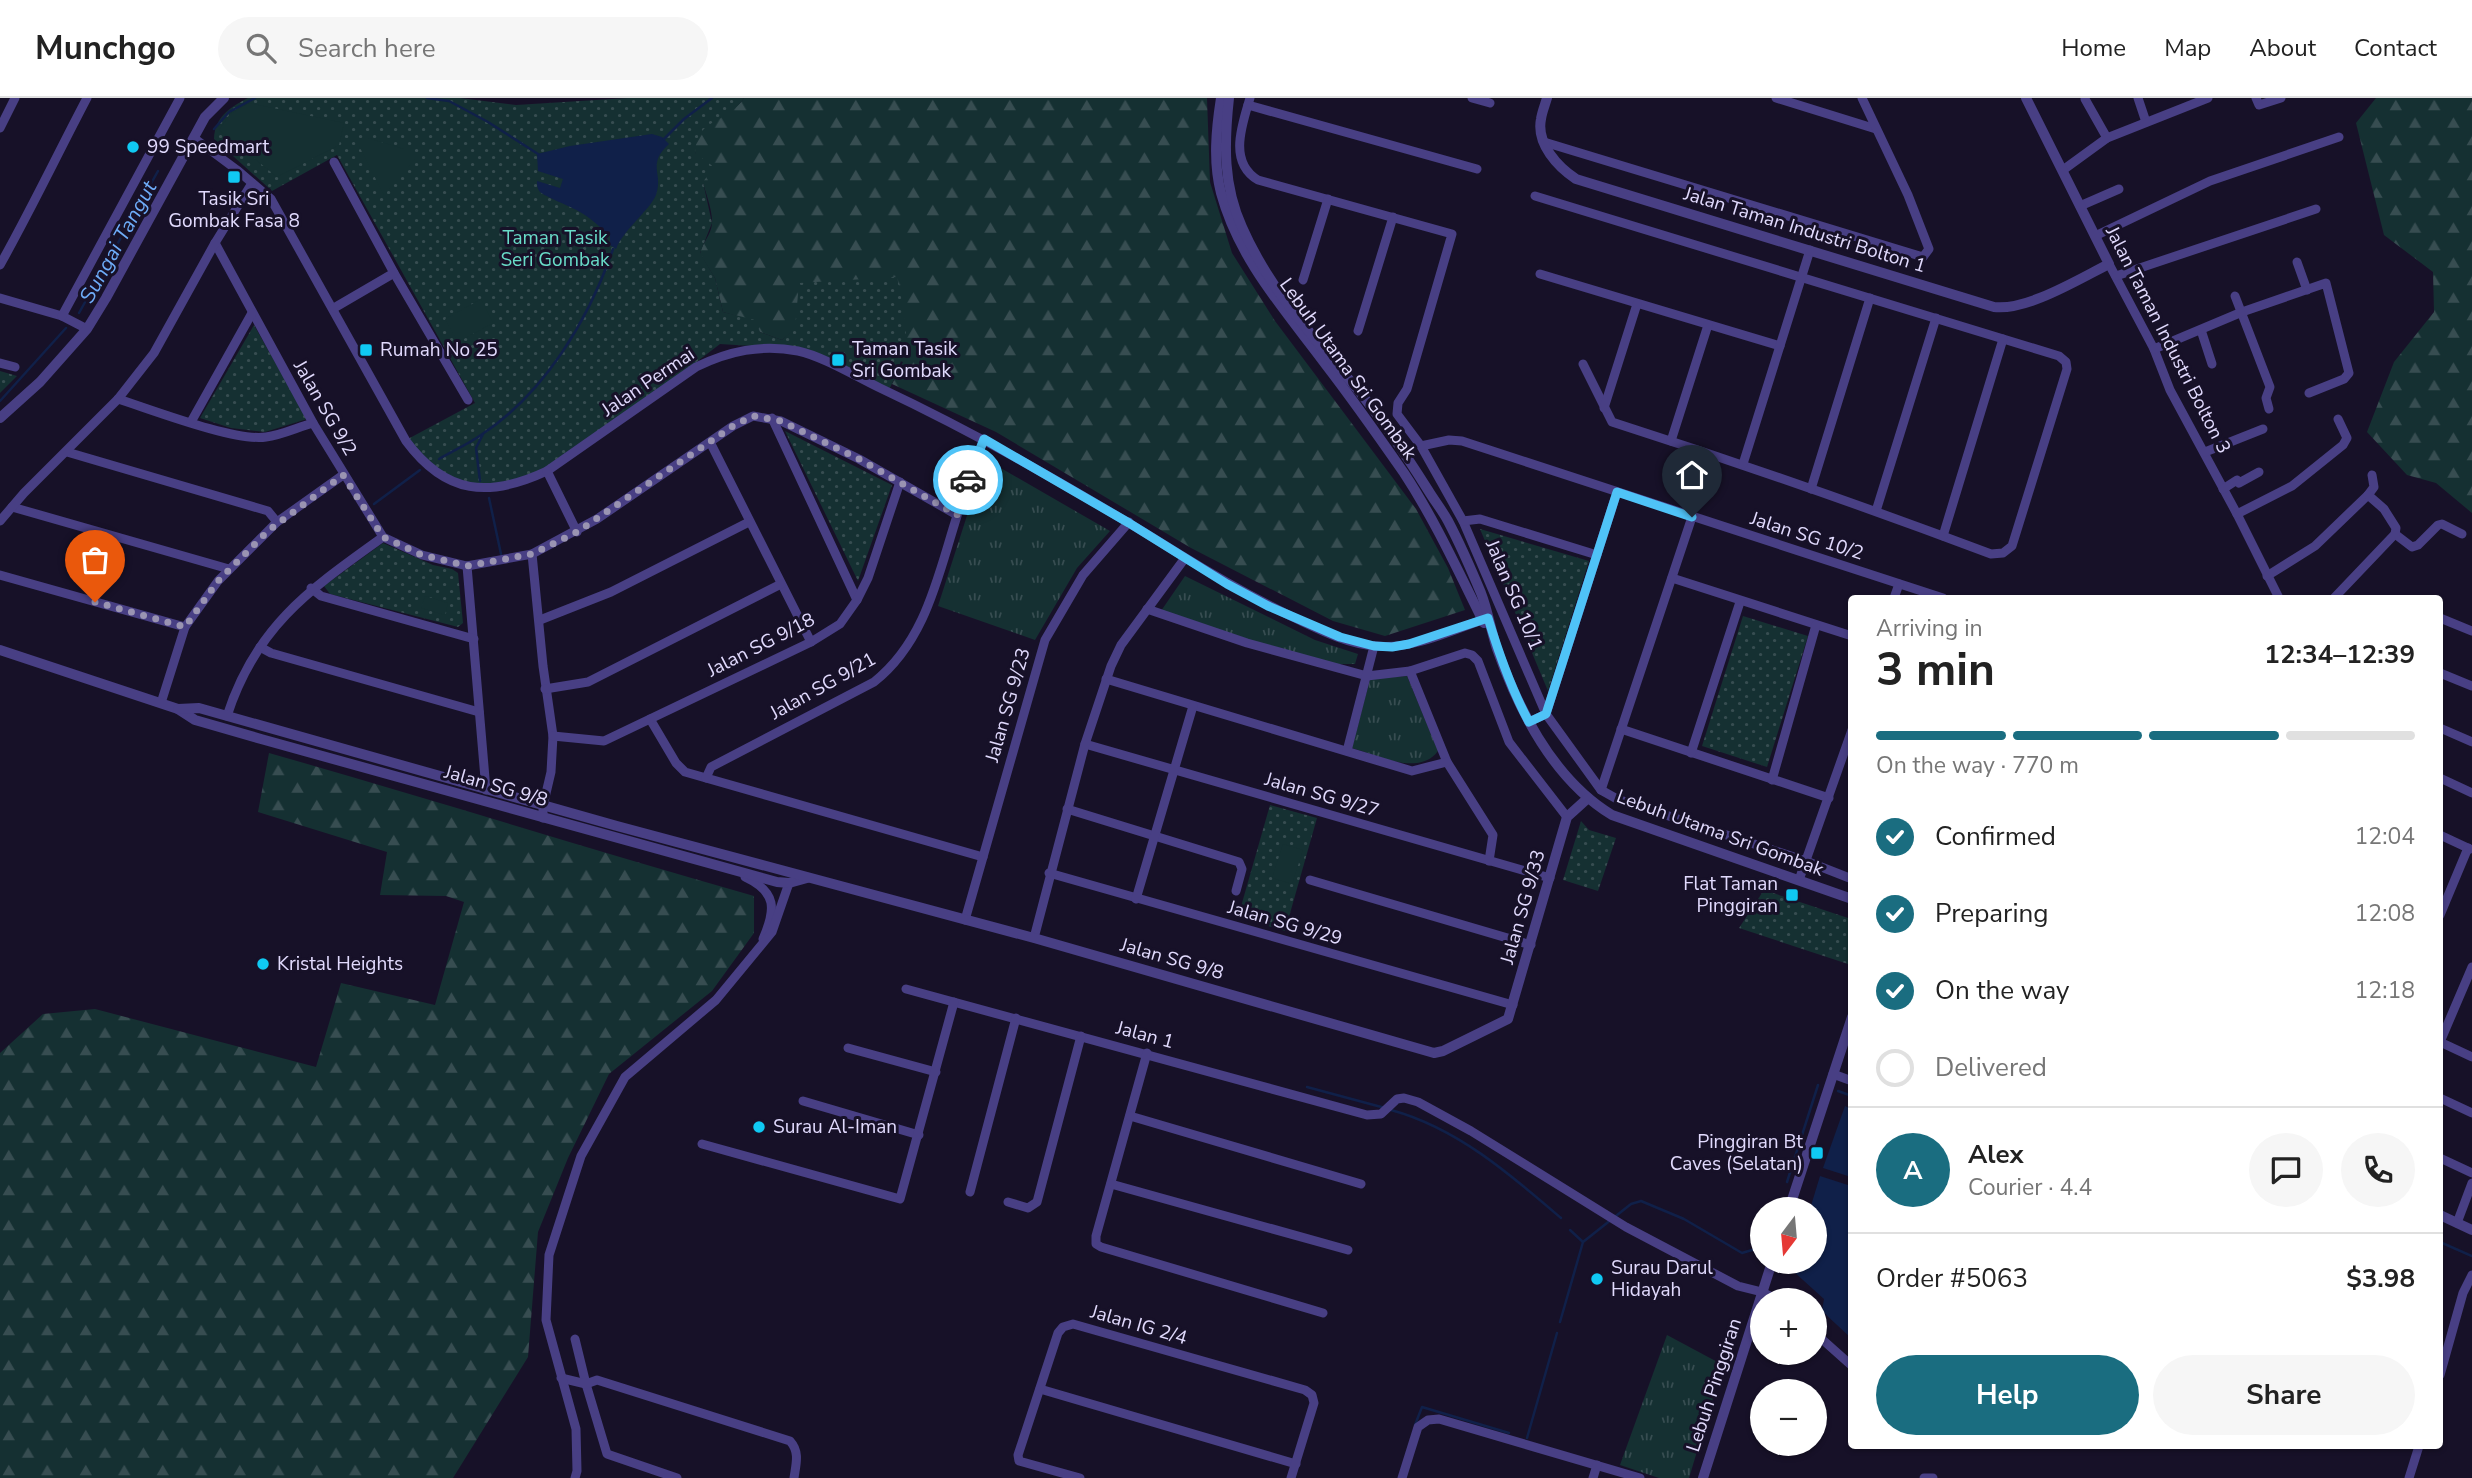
<!DOCTYPE html>
<meta charset="utf-8">
<style>
:root{--surface:#fff;--page:#f6f6f6;--text:#222;--muted:#767676;--line:#e0e0e0;--accent:#1a6d80}
body{margin:0;font-family:"Nunito Sans",sans-serif;background:var(--page);color:var(--text);height:100vh;display:flex;flex-direction:column;font-size:26px;white-space:nowrap}
*{box-sizing:border-box;margin:0}
p{font-size:23px;color:var(--muted)}
.icon{flex:none;width:38px;height:38px;fill:none;stroke:currentColor;stroke-width:2;stroke-linecap:round;stroke-linejoin:round}
.map{position:relative;flex:1;overflow:hidden}
.details{position:absolute;left:1848px;top:497px;width:595px;height:854px;display:flex;flex-direction:column;background:var(--surface);border-radius:7px;box-shadow:0 2px 5px #0004}
.details>*{flex:none}
.needle{width:46px;rotate:196deg}
.fabs{position:absolute;left:1750px;top:1099px;display:grid;gap:14px}
.fabs a{display:grid;place-items:center;width:77px;height:77px;border-radius:50%;background:var(--surface);box-shadow:0 2px 5px #0004;font-size:35px}
.pin{position:absolute;display:grid;place-items:center;width:60px;height:60px;color:#fff;margin:-72px -30px;border-radius:50% 50% 50% 0;rotate:-45deg;box-shadow:0 0 7px #0007}
.pin .icon{rotate:45deg}
.courier{position:absolute;display:grid;place-items:center;width:70px;height:70px;margin:-35px;border:5px solid #4fc3f7;border-radius:50%;background:#fff;color:#222;box-shadow:0 2px 9px #0007}
.overview em{font-style:normal;font-weight:700}
.overview div{display:flex;flex-direction:column-reverse}
.overview{display:flex;align-items:center;justify-content:space-between;height:119px;padding:0 28px}
h1{font-size:46px;font-weight:700;line-height:52px}
.bar{display:grid;grid-template-columns:repeat(4,1fr);gap:10px 7px;align-content:center;height:84px;padding:0 28px}
.bar i{height:9px;border-radius:5px;background:var(--line)}
.bar .active{background:var(--accent)}
.bar p{grid-column:span 4}
.line{display:flex;align-items:center;gap:18px;padding:0 28px;border-top:2px solid var(--line)}
.line div{flex:1}
.round{display:grid;place-items:center;flex:none;width:74px;height:74px;border-radius:37px;background:var(--page)}
ol{padding:0 28px;list-style:none}
li{display:flex;align-items:center;gap:21px;height:77px}
li p{margin-inline-start:auto}
li .icon{padding:7px;border-radius:50%;background:var(--accent);color:#fff;stroke-width:4}
li:last-child{color:var(--muted)}
li i{width:38px;height:38px;border:4px solid var(--line);border-radius:50%}
.cta{display:flex;gap:14px;margin-top:auto;padding:14px 28px}
.cta a{flex:1;height:80px;border-radius:42px;background:var(--accent);color:#fff;font-size:28px;font-weight:700;line-height:80px;text-align:center}
.cta a+a{background:var(--page);color:var(--text)}
header{display:flex;align-items:center;gap:42px;box-sizing:border-box;height:98px;padding:0 35px;background:var(--surface);border-bottom:2px solid var(--line)}
header strong{font-size:33px}
nav{display:flex;gap:38px;margin-inline-start:auto;font-size:24px}
.search{width:490px;height:63px;background:var(--page);display:flex;align-items:center;gap:18px;box-sizing:border-box;padding:0 24px;border-radius:38px;color:var(--muted);font-size:26px}
.map>svg:first-child{display:block}
.grass{fill:url(#grass-tufts)}
.forest{fill:url(#forest-firs)}
.park{fill:url(#park-dots)}
.pitch{fill:#153032}
.water{fill:#102049}
.lines{fill:none;stroke-linecap:round;stroke-linejoin:round}
.stream{stroke:#102049;stroke-width:2.5}
.minor{stroke:#483f84;stroke-width:9}
.tertiary{stroke:#483f84;stroke-width:10}
.done{stroke:#9a94b2;stroke-width:7;stroke-dasharray:0 12.6}
.route{stroke:#4fc3f7;stroke-width:9}
.poi-dot{fill:#10c9f3;stroke:#171128;stroke-width:2.5}
.labels{text-anchor:middle;dominant-baseline:central;stroke-width:6;stroke-linejoin:round;paint-order:stroke}
.poi-label{font-size:19px;fill:#e1dafd;stroke:#171128;text-anchor:start}
.street-label{font-size:19px;fill:#e1dafd;stroke:#171128}
.park-label{font-size:19px;fill:#69dbc8;stroke:#171128}
.water-label{font-size:21px;font-style:italic;fill:#6eacf8;stroke:#171128}
</style>
<header>
<strong>Munchgo</strong>
<div class="search"><svg class="icon" aria-label="search" viewBox="0 0 24 24"><circle cx="10" cy="10" r="6"/><path d="M15 15l6 6"/></svg>Search here</div>
<nav><a>Home</a><a>Map</a><a>About</a><a>Contact</a></nav>
</header>
<div class="map">
<svg width="2472" height="1380" viewBox="0 0 2472 1380">
<defs>
<pattern id="grass-tufts" width="24" height="20" patternUnits="userSpaceOnUse" patternTransform="scale(1.75)"><rect width="24" height="20" fill="#153032"/><path d="M3 7l-1-3M5 7V3M7 7l1-3M15 17l-1-3M17 17v-4M19 17l1-3" fill="none" stroke="#374d51"/></pattern>
<pattern id="forest-firs" width="22" height="20" patternUnits="userSpaceOnUse" patternTransform="scale(1.75)"><rect width="22" height="20" fill="#153032"/><path d="M5 1l3.5 6h-7zM16 11l3.5 6h-7z" fill="#374d51"/></pattern>
<pattern id="park-dots" width="8" height="8" patternUnits="userSpaceOnUse" patternTransform="scale(1.75)"><rect width="8" height="8" fill="#153032"/><path d="M2 2h.1M6 6h.1" fill="none" stroke="#374d51" stroke-width="1.8" stroke-linecap="round"/></pattern>
</defs>
<rect width="100%" height="100%" fill="#171128"/>
<g class="grass">
<polygon points="992,365 1110,433 1077,470 1035,542 938,508 981,374"/>
<polygon points="1185,478 1315,542 1358,556 1355,566 1334,566 1219,533 1161,513"/>
<path d="M1407,578L1438,653C1419,679 1377,657 1352,650L1370,581Z"/>
<polygon points="1667,1237 1723,1267 1689,1380 1659,1380 1620,1367"/>
</g>
<g class="forest">
<path d="M744,0H1207L1210,84L1232,155L1275,223L1416,411L1448,470L1465,512L1385,538L1333,523L1191,450L996,334L892,286L903,264L795,231L782,242L760,234L737,218L723,214L715,180L700,156C702,145 711,137 712,126C714,104 689,60 696,41C702,22 733,18 744,0Z"/>
<polygon points="2376,0 2472,0 2472,415 2436,385 2407,377 2367,334 2394,264 2434,214 2433,174 2384,137 2356,25"/>
<path d="M269,655C431,701 592,752 754,798V835L712,893L609,976L568,1060L538,1134L528,1259L453,1380H0V955L43,916L95,911L316,969L341,885L435,907L464,804L446,798L380,797L387,754L258,714Z"/>
</g>
<g class="park">
<path d="M248,0H460L516,7L628,0H744C729,25 695,20 695,55L714,69L703,84L712,125L700,155L715,180L723,214L755,222L760,234L782,242L795,230L799,185L897,179C908,229 912,245 889,292L800,251L720,246L601,337L546,372L489,391L445,379L406,342L475,305L337,57L272,93L214,41C215,19 229,10 248,0Z"/>
<polygon points="254,227 307,321 265,334 231,330 200,320"/>
<polygon points="0,273 17,278 0,295"/>
<polygon points="785,333 892,387 858,483"/>
<polygon points="1480,431 1589,463 1548,593"/>
<polygon points="383,445 433,467 452,471 458,475 463,525 458,529 330,496 324,488"/>
<polygon points="1743,518 1808,538 1767,669 1702,648"/>
<polygon points="1270,707 1317,720 1285,833 1238,819"/>
<polygon points="1581,723 1589,732 1616,740 1598,793 1563,782"/>
<polygon points="1770,794 1851,821 1851,867 1739,830 1762,795"/>
</g>
<g class="pitch">
<polygon points="249,5 344,25 339,47 277,79 219,32 230,16"/>
<polygon points="368,40 404,51 415,61 384,97 359,48"/>
<polygon points="481,201 493,225 458,244 445,221"/>
<polygon points="425,498 448,505 445,517 421,510"/>
<polygon points="1283,746 1303,752 1292,786 1272,780"/>
</g>
<g class="water">
<path d="M652,36L662,39L669,46C646,67 664,75 656,97C649,113 624,131 616,151L610,147V138C603,131 588,118 580,114C572,109 544,98 540,94C537,90 537,87 537,83L560,90L563,81L538,73L537,56L570,48Z"/>
<polygon points="1845,1008 1851,1011 1851,1079 1823,1070"/>
<polygon points="1820,1078 1851,1088 1851,1240 1822,1213 1824,1201 1793,1173 1795,1164 1815,1164 1815,1111 1810,1111"/>
</g>
<g class="lines">
<g class="stream">
<polyline points="427,0 449,3 488,24 538,56"/>
<polyline points="214,31 229,14 255,0"/>
<polyline points="664,41 684,21 712,0"/>
<polyline points="79,215 158,73"/>
<polyline points="0,303 66,230"/>
<path d="M439,361C453,353 468,346 481,337C545,295 589,221 613,151"/>
<polyline points="480,383 476,350 483,336"/>
<polyline points="489,400 501,456"/>
<polyline points="374,406 420,372"/>
<polyline points="1307,989 1385,1010"/>
<polyline points="1838,993 1852,998"/>
<path d="M1391,1012C1457,1030 1510,1076 1561,1120"/>
<polyline points="1787,1084 1818,987"/>
<polyline points="1778,1111 1781,1103"/>
<polyline points="1570,1132 1583,1144"/>
<polyline points="2440,1144 2472,1158"/>
<polyline points="1560,1224 1583,1144 1631,1106 1641,1103 1684,1121 1742,1155 1762,1149"/>
<polyline points="1415,1327 1422,1309 1509,1335"/>
<polyline points="1527,1340 1557,1235"/>
</g>
<g class="minor">
<path d="M1250,0C1242,27 1228,64 1258,82L1452,136L1407,291L1398,305L1397,316L1421,348L1463,423L1546,616L1601,692L1617,701L1806,763L1852,781"/>
<polyline points="1472,0 1490,5"/>
<polyline points="1776,0 1876,31"/>
<polyline points="2138,0 2146,24"/>
<polyline points="2256,0 2259,7 2281,0"/>
<polyline points="2085,1 2107,40"/>
<polyline points="1248,7 1477,71"/>
<polyline points="0,30 15,0"/>
<path d="M194,40L237,72L271,101L406,343C446,397 489,400 547,373L696,269C729,253 761,246 798,253C822,258 857,279 880,290C984,339 1083,396 1181,457C1220,481 1259,503 1301,523C1324,534 1349,546 1376,548C1413,552 1452,532 1488,520"/>
<polyline points="1544,44 1923,159 1929,151 1908,97 1862,0"/>
<polyline points="334,64 394,175 468,302"/>
<polyline points="2063,72 2107,40 2208,0"/>
<path d="M1535,98L2059,258L2066,264L2067,271L2012,448L2003,455L1991,456C1866,409 1740,365 1612,324L1583,266"/>
<polyline points="2080,108 2119,91"/>
<polyline points="2095,138 2210,83 2339,39"/>
<polyline points="215,145 313,325 383,439 422,457 467,468 532,456 597,421 733,328 753,318 781,323 859,361 957,417"/>
<polyline points="2297,164 2307,192"/>
<polyline points="2109,166 2154,251 2170,292 2237,416 2279,500"/>
<path d="M0,167C31,112 58,55 87,0"/>
<polyline points="1540,176 1780,248"/>
<polyline points="2116,178 2316,111"/>
<polyline points="1303,182 1328,101"/>
<polyline points="2235,198 2270,289 2266,300 2269,311"/>
<polyline points="0,200 62,218 87,231"/>
<polyline points="334,210 394,175"/>
<polyline points="62,218 180,0"/>
<polyline points="2201,232 2212,266"/>
<polyline points="1358,233 1393,119"/>
<polyline points="2154,251 2242,214 2326,185 2349,275 2344,281 2309,295"/>
<polyline points="0,265 15,269"/>
<path d="M118,301C150,311 235,344 266,339C282,337 298,329 313,325"/>
<polyline points="1604,310 1637,206"/>
<polyline points="772,320 857,502"/>
<polyline points="191,324 252,215"/>
<polyline points="1671,343 1708,227"/>
<polyline points="710,344 811,544"/>
<polyline points="1421,348 1449,342 1462,343 1943,500"/>
<polyline points="67,354 268,413 277,424"/>
<polyline points="2205,354 2263,331"/>
<polyline points="1743,366 1810,152"/>
<polyline points="547,373 577,434"/>
<polyline points="1811,391 1870,200"/>
<polyline points="2223,391 2237,382 2239,385 2259,374"/>
<polyline points="12,409 229,471"/>
<polyline points="1876,413 1936,220"/>
<polyline points="2237,416 2292,388 2343,347 2347,340 2338,321"/>
<polyline points="0,423 24,395 118,301 154,255 215,145 252,85"/>
<polyline points="1463,423 1480,421 1597,457"/>
<polyline points="2395,436 2412,449 2418,447 2438,427 2442,426 2462,436"/>
<polyline points="1943,438 2003,241"/>
<polyline points="532,456 543,568 553,638 551,674 543,708 543,720"/>
<polyline points="467,468 486,692"/>
<polyline points="0,477 185,529"/>
<polyline points="2267,478 2315,448 2368,397 2374,389 2372,377"/>
<polyline points="1672,480 1852,538"/>
<polyline points="311,490 321,498 474,541"/>
<polyline points="1894,500 1899,486"/>
<polyline points="2334,500 2395,436 2396,430 2384,411 2368,397"/>
<polyline points="1147,511 1247,545 1367,578 1410,573 1465,555 1472,557 1478,563 1509,644 1567,719"/>
<polyline points="2440,520 2472,533"/>
<polyline points="540,522 611,494 749,424"/>
<polyline points="260,549 271,555 479,614"/>
<polyline points="1410,573 1447,664 1493,737 1489,763"/>
<polyline points="2440,575 2472,588"/>
<polyline points="1106,581 1412,673 1447,664"/>
<polyline points="545,591 588,584 781,486"/>
<polyline points="161,605 185,529 218,483 277,424 343,377"/>
<path d="M227,618C256,528 309,492 383,439"/>
<polyline points="650,621 676,665 685,674 983,759"/>
<polyline points="1529,624 1546,616 1617,394"/>
<polyline points="2440,630 2472,644"/>
<polyline points="1621,631 1829,700"/>
<polyline points="553,638 604,643 811,544 840,526 857,502 868,480 900,384"/>
<polyline points="1085,646 1550,780"/>
<polyline points="1347,653 1374,548"/>
<polyline points="1691,655 1740,504"/>
<path d="M706,680L711,669L874,584C926,543 938,477 957,418C965,392 974,366 984,341"/>
<polyline points="2440,680 2472,695"/>
<polyline points="1772,682 1816,527"/>
<polyline points="1601,692 1692,419"/>
<polyline points="1067,711 1239,764 1242,771 1236,793"/>
<polyline points="2440,737 2470,751"/>
<polyline points="1049,775 1513,907"/>
<path d="M745,779C777,794 776,811 763,841"/>
<polyline points="1310,782 1531,847"/>
<polyline points="1799,782 1852,632"/>
<polyline points="1136,801 1193,608"/>
<polyline points="2440,817 2468,750"/>
<polyline points="965,822 1045,542 1083,477 1129,424"/>
<polyline points="1034,840 1085,646 1111,568 1121,547 1185,460"/>
<polyline points="906,891 1367,1017 1381,1016 1397,1001 1404,1000 1418,1004 1471,1033 1626,1129 1738,1188 1762,1194 1778,1202"/>
<polyline points="2440,944 2472,869"/>
<polyline points="2440,944 2472,959"/>
<polyline points="848,950 936,974"/>
<polyline points="1147,955 1096,1138 1096,1146 1101,1149 1323,1215"/>
<polyline points="1833,976 1852,983"/>
<polyline points="2440,1000 2472,1015"/>
<polyline points="803,1003 919,1037"/>
<polyline points="1130,1018 1361,1086"/>
<polyline points="702,1046 900,1101 954,904"/>
<polyline points="2440,1060 2472,1075"/>
<polyline points="1111,1086 1348,1152"/>
<polyline points="970,1094 1016,920"/>
<polyline points="1008,1104 1028,1110 1037,1104 1081,938"/>
<polyline points="2457,1125 2472,1085"/>
<polyline points="1815,1235 1852,1268"/>
<polyline points="575,1241 586,1286 607,1356 677,1380"/>
<polyline points="2440,1277 2463,1195 2472,1177"/>
<path d="M561,1280L586,1286L597,1282L790,1343C800,1354 796,1366 794,1380"/>
<polyline points="1040,1291 1296,1366"/>
<polyline points="575,1380 577,1373 576,1331 546,1222 549,1157 581,1058 625,979 716,902 772,834 789,785"/>
<polyline points="1080,1380 1019,1363 1018,1357 1058,1235 1063,1229 1073,1226 1305,1292 1312,1297 1314,1305 1291,1380"/>
<polyline points="1402,1380 1418,1329 1428,1322 1439,1321 1640,1380"/>
<polyline points="1593,1380 1597,1367"/>
<polyline points="1924,1380 1933,1380"/>
<polyline points="2409,1380 2419,1348"/>
</g>
<g class="tertiary">
<path d="M1221,0C1216,32 1213,64 1221,95C1239,162 1286,213 1326,267C1353,302 1379,339 1404,375C1435,422 1459,475 1484,525"/>
<path d="M1229,0C1224,46 1223,87 1242,129C1269,191 1315,241 1358,292C1384,324 1406,357 1428,392C1434,402 1442,412 1448,423C1460,446 1471,471 1481,495C1488,513 1491,533 1497,551C1519,613 1554,682 1612,717L1852,801"/>
<path d="M1547,0C1545,7 1542,14 1541,21C1536,46 1558,69 1576,81L1994,209C2027,213 2079,181 2109,166L2026,0"/>
<polyline points="0,320 40,284 87,231 106,200 205,19 224,0"/>
<polyline points="0,552 178,611 195,622 261,641 777,784 789,785 807,780"/>
<polyline points="178,611 199,610 617,728 1034,840 1434,955 1443,953 1508,921 1567,719 1588,700"/>
<polyline points="1789,1111 1852,919"/>
<polyline points="2440,1117 2472,1132"/>
<polyline points="1703,1380 1772,1164"/>
</g>
</g>
<g class="lines">
<polyline class="done" points="95,504 185,529 218,483 268,433 343,377 383,439 422,457 467,468 532,456 577,434 733,328 753,318 781,323 859,361 957,417 968,382"/>
<path class="route" d="M968,382L984,341L1129,425L1227,486L1268,508L1340,539L1374,548L1392,549L1409,546L1488,520C1499,556 1511,591 1529,624L1546,616L1617,394L1692,419"/>
</g>
<g class="poi-dot">
<circle cx="133" cy="49" r="7"/>
<rect x="227" y="72" width="14" height="14" rx="3.5"/>
<rect x="359" y="245" width="14" height="14" rx="3.5"/>
<rect x="831" y="255" width="14" height="14" rx="3.5"/>
<rect x="1785" y="790" width="14" height="14" rx="3.5"/>
<circle cx="263" cy="866" r="7"/>
<circle cx="759" cy="1029" r="7"/>
<rect x="1810" y="1048" width="14" height="14" rx="3.5"/>
<circle cx="1597" cy="1181" r="7"/>
</g>
<g class="labels">
<g class="poi-label">
<text x="147" y="49">99 Speedmart</text>
<text x="234" y="101" text-anchor="middle">Tasik Sri<tspan x="234" dy="22">Gombak Fasa 8</tspan></text>
<text x="852" y="251">Taman Tasik<tspan x="852" dy="22">Sri Gombak</tspan></text>
<text x="380" y="252">Rumah No 25</text>
<text x="1778" y="786" text-anchor="end">Flat Taman<tspan x="1778" dy="22">Pinggiran</tspan></text>
<text x="277" y="866">Kristal Heights</text>
<text x="773" y="1029">Surau Al-Iman</text>
<text x="1803" y="1044" text-anchor="end">Pinggiran Bt<tspan x="1803" dy="22">Caves (Selatan)</tspan></text>
<text x="1611" y="1170">Surau Darul<tspan x="1611" dy="22">Hidayah</tspan></text>
</g>
<g class="street-label">
<text transform="translate(1805 132) rotate(17)">Jalan Taman Industri Bolton 1</text>
<text transform="translate(2168 242) rotate(63)">Jalan Taman Industri Bolton 3</text>
<text transform="translate(1348 271) rotate(54)">Lebuh Utama Sri Gombak</text>
<text transform="translate(648 284) rotate(-34)">Jalan Permai</text>
<text transform="translate(325 310) rotate(60)">Jalan SG 9/2</text>
<text transform="translate(1807 438) rotate(18)">Jalan SG 10/2</text>
<text transform="translate(1514 497) rotate(67)">Jalan SG 10/1</text>
<text transform="translate(761 547) rotate(-27)">Jalan SG 9/18</text>
<text transform="translate(823 588) rotate(-29)">Jalan SG 9/21</text>
<text transform="translate(1008 607) rotate(-74)">Jalan SG 9/23</text>
<text transform="translate(496 688) rotate(16)">Jalan SG 9/8</text>
<text transform="translate(1322 697) rotate(16)">Jalan SG 9/27</text>
<text transform="translate(1720 735) rotate(20)">Lebuh Utama Sri Gombak</text>
<text transform="translate(1523 809) rotate(-74)">Jalan SG 9/33</text>
<text transform="translate(1285 825) rotate(16)">Jalan SG 9/29</text>
<text transform="translate(1172 861) rotate(16)">Jalan SG 9/8</text>
<text transform="translate(1145 937) rotate(15)">Jalan 1</text>
<text transform="translate(1139 1227) rotate(16)">Jalan IG 2/4</text>
<text transform="translate(1714 1287) rotate(-72)">Lebuh Pinggiran</text>
</g>
<g class="park-label">
<text x="555" y="140">Taman Tasik<tspan x="555" dy="22">Seri Gombak</tspan></text>
</g>
<g class="water-label">
<text transform="translate(118 144) rotate(-61)">Sungai Tangut</text>
</g>
</g>
</svg>
<div class="fabs">
<a><svg class="needle" viewBox="-14 -14 28 28"><path d="M0-13l5 13h-10z" fill="#e53935"/><path d="M0 13l5-13h-10z" fill="#767676"/></svg></a>
<a>+</a>
<a>−</a>
</div>
<div class="pin" style="left:95px;top:504px;background:#ea580c"><svg class="icon" aria-label="bag" viewBox="0 0 24 24"><path d="M5 8h14l-1 12H6zM9 8a3 3 0 0 1 6 0"/></svg></div>
<div class="pin" style="left:1692px;top:419px;background:#1f2937"><svg class="icon" aria-label="home" viewBox="0 0 24 24"><path d="M3 11l9-7 9 7M6 9v11h12V9"/></svg></div>
<div class="courier" style="left:968px;top:382px"><svg class="icon" aria-label="car" viewBox="0 0 24 24"><path d="M5 17H2v-5l4-1 3-4h7l3 4 3 1v5h-3M9 17h6M6 11h13"/><circle cx="7" cy="17" r="2"/><circle cx="17" cy="17" r="2"/></svg></div>
<section class="details">
<div class="overview"><div><h1>3 min</h1><p>Arriving in</p></div><em>12:34–12:39</em></div>
<div class="bar"><i class="active"></i><i class="active"></i><i class="active"></i><i></i><p>On the way · 770 m</p></div>
<ol>
<li><svg class="icon" aria-label="check" viewBox="0 0 24 24"><path d="M5 12l5 5 9-10"/></svg>Confirmed<p>12:04</p></li>
<li><svg class="icon" aria-label="check" viewBox="0 0 24 24"><path d="M5 12l5 5 9-10"/></svg>Preparing<p>12:08</p></li>
<li><svg class="icon" aria-label="check" viewBox="0 0 24 24"><path d="M5 12l5 5 9-10"/></svg>On the way<p>12:18</p></li>
<li><i></i>Delivered</li>
</ol>
<div class="line" style="height:126px"><b class="round" style="background:var(--accent);color:#fff">A</b><div><b>Alex</b><p>Courier · 4.4</p></div><a class="round"><svg class="icon" aria-label="chat" viewBox="0 0 24 24"><path d="M4 5h16v11H9l-5 4z"/></svg></a><a class="round"><svg class="icon" aria-label="phone" viewBox="0 0 24 24"><path d="M5 4h4l2 5-3 2q2 4 5 5l2-3 5 2v4C11 20 4 13 5 4z"/></svg></a></div>
<div class="line" style="height:91px"><div>Order #5063</div><b>$3.98</b></div>
<div class="cta"><a>Help</a><a>Share</a></div>
</section>
</div>
